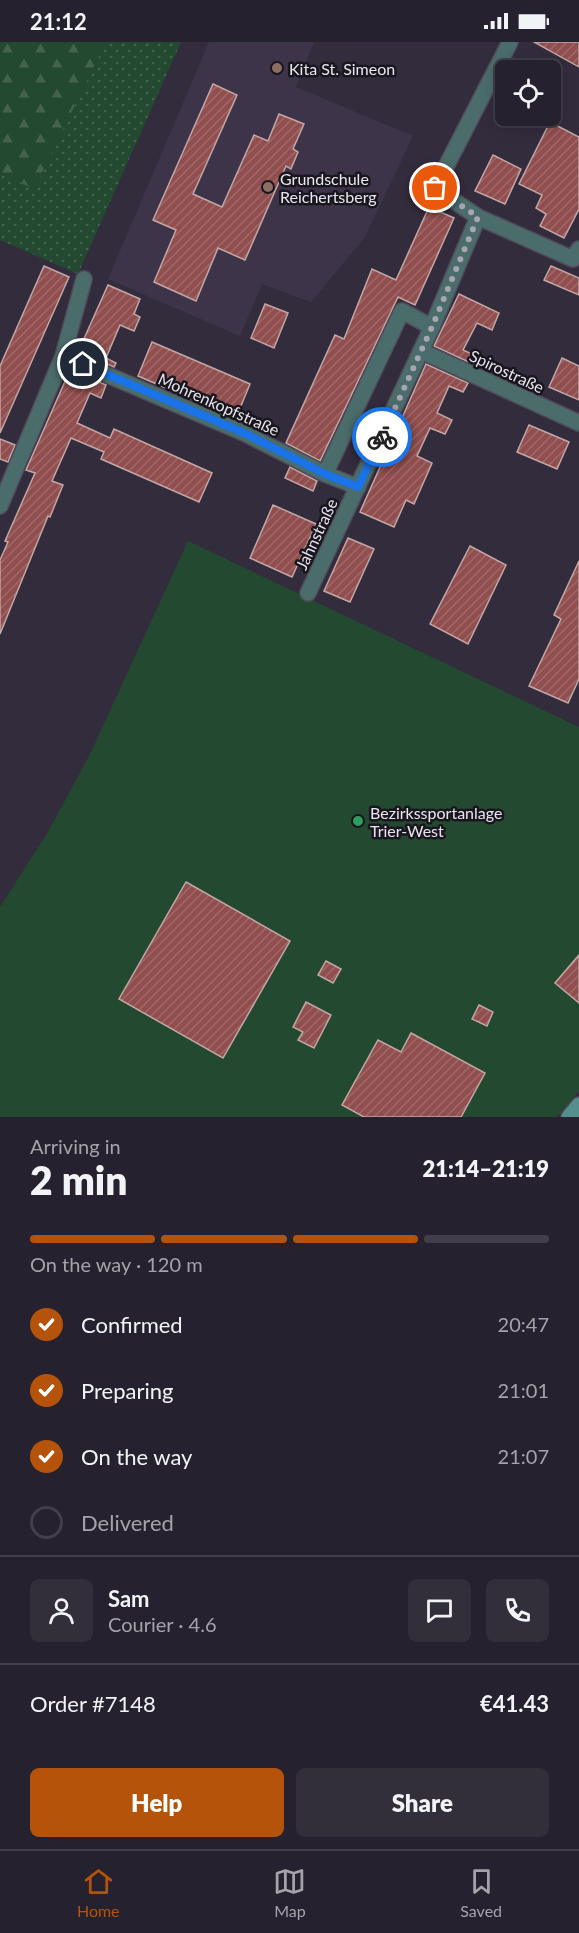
<!DOCTYPE html>
<meta charset="utf-8">
<style>
:root{--surface:#26212e;--page:#322e3a;--text:#f1f3f6;--muted:#a4a3aa;--line:#423e4a;--accent:#b45309}
body{margin:0;font-family:Lato,sans-serif;background:var(--page);color:var(--text);height:100vh;display:flex;flex-direction:column;font-size:22px;white-space:nowrap}
*{box-sizing:border-box;margin:0}
p{font-size:20px;color:var(--muted)}
.icon{flex:none;width:33px;height:33px;fill:none;stroke:currentColor;stroke-width:2;stroke-linecap:round;stroke-linejoin:round}
.map{position:relative;height:1075px;overflow:hidden}
.sheet{display:flex;flex-direction:column;background:var(--surface);flex:1}
.sheet>*{flex:none}
.buttons{position:absolute;left:495px;top:18px;display:grid;gap:12px}
.buttons a{display:grid;place-items:center;width:66px;height:66px;border-radius:9px;background:var(--surface);box-shadow:0 3px 15px #0003,0 0 0 2px var(--line);font-size:30px}
.pin{position:absolute;display:grid;place-items:center;width:51px;height:51px;color:#fff;margin:-26px;border:3px solid #fff;border-radius:50%;box-shadow:0 2px 6px #0007}
.courier{position:absolute;display:grid;place-items:center;width:60px;height:60px;margin:-30px;border:4px solid #1a73e8;border-radius:50%;background:#fff;color:#222;box-shadow:0 2px 8px #0007}
.overview em{font-style:normal;font-weight:800}
.overview div{display:flex;flex-direction:column-reverse}
.overview{display:flex;align-items:center;justify-content:space-between;height:102px;padding:0 30px}
h1{font-size:39px;font-weight:800;line-height:45px}
.bar{display:grid;grid-template-columns:repeat(4,1fr);gap:9px 6px;align-content:center;height:72px;padding:0 30px}
.bar i{height:8px;border-radius:4px;background:var(--line)}
.bar .on{background:var(--accent)}
.bar p{grid-column:span 4}
.line{display:flex;align-items:center;gap:15px;padding:0 30px;border-top:2px solid var(--line)}
.line div{flex:1}
.round{display:grid;place-items:center;flex:none;width:63px;height:63px;border-radius:9px;background:var(--page)}
ol{padding:0 30px;list-style:none}
li{display:flex;align-items:center;gap:18px;height:66px}
li p{margin-inline-start:auto}
li .icon{padding:6px;border-radius:50%;background:var(--accent);color:#fff;stroke-width:4}
li:last-child{color:var(--muted)}
li i{width:33px;height:33px;border:3px solid var(--line);border-radius:50%}
.primary-button{display:flex;gap:12px;margin-top:auto;padding:12px 30px}
.primary-button a{flex:1;height:69px;border-radius:9px;background:var(--accent);color:#fff;font-size:24px;font-weight:800;line-height:69px;text-align:center}
.primary-button a+a{background:var(--page);color:var(--text)}
.status{display:flex;justify-content:space-between;align-items:center;height:42px;padding:0 30px;background:var(--surface);direction:ltr}
.status svg{height:16px;fill:currentColor}
.tabs{display:flex;justify-content:space-around;align-items:center;height:84px;border-top:2px solid var(--line);background:var(--surface);font-size:16px;color:var(--muted)}
.tabs a{display:grid;justify-items:center;gap:3px}
.tabs .on{color:var(--accent)}
.map>svg:first-child{display:block}
.built{fill:#3d344a}
.green{fill:#234931}
.forest{fill:url(#forest-firs)}
.garden{fill:url(#garden-dots)}
.building{fill:url(#building-hatch);stroke:#c2a7a6;stroke-width:1.5}
.lines{fill:none;stroke-linecap:round;stroke-linejoin:round}
.street-casing{stroke:#504a5a;stroke-width:18}
.secondary-casing{stroke:#504a5a;stroke-width:18}
.street{stroke:#4a6d6c;stroke-width:15}
.secondary{stroke:#558f8d;stroke-width:15}
.done{stroke:#a9a4b1;stroke-width:6;stroke-dasharray:0 10.8}
.route{stroke:#1a73e8;stroke-width:8}
.education-dot{fill:#8d6e63;stroke:#19161e;stroke-width:2}
.leisure-dot{fill:#2e9e5b;stroke:#19161e;stroke-width:2}
.labels{text-anchor:middle;dominant-baseline:central;stroke-width:5;stroke-linejoin:round;paint-order:stroke}
.poi-label{font-size:16px;fill:#e9e5f0;stroke:#19161e;text-anchor:start}
.street-label{font-size:16px;fill:#e9e5f0;stroke:#19161e}
</style>
<div class="status"><b>21:12</b><svg viewBox="0 0 49 12"><path d="M0 12V9h3v3zM5 12V6h3v6zM10 12V3h3v9zM15 12V0h3v12zM26 1h20v11H26zM47 4h2v5h-2z"/></svg></div>
<div class="map">
<svg width="579" height="1075" viewBox="0 0 579 1075">
<defs>
<pattern id="forest-firs" width="22" height="20" patternUnits="userSpaceOnUse" patternTransform="scale(1.5)"><rect width="22" height="20" fill="#234931"/><path d="M5 1l3.5 6h-7zM16 11l3.5 6h-7z" fill="#43634f"/></pattern>
<pattern id="garden-dots" width="8" height="8" patternUnits="userSpaceOnUse" patternTransform="scale(1.5)"><rect width="8" height="8" fill="#234931"/><path d="M2 2h.1M6 6h.1" fill="none" stroke="#43634f" stroke-width="1.8" stroke-linecap="round"/></pattern>
<pattern id="building-hatch" width="6" height="6" patternUnits="userSpaceOnUse" patternTransform="scale(1.5)"><rect width="6" height="6" fill="#914e4e"/><path d="M-1 1l2-2M0 6l6-6M5 7l2-2" fill="none" stroke="#a06768"/></pattern>
</defs>
<rect width="100%" height="100%" fill="#332c3d"/>
<polygon class="built" points="209,0 314,0 296,45 413,94 365,195 311,260 262,242 240,294 108,237"/>
<polygon class="green" points="188,499 579,685 579,1049 557,1075 0,1075 0,865 48,790 90,712"/>
<polygon class="forest" points="0,0 101,0 105,2 34,148 0,131"/>
<polygon class="garden" points="101,0 181,0 78,232 0,198 0,131 34,147 105,2"/>
<g class="building">
<polygon points="534,0 579,0 579,25"/>
<polygon points="213,42 237,53 193,152 222,165 254,93 268,99 279,72 304,82 293,107 298,110 291,127 286,124 245,218 218,206 196,259 154,240 176,188 153,178"/>
<polygon points="550,80 579,95 579,167 564,196 540,184 546,172 536,166 542,153 519,142"/>
<polygon points="493,113 521,127 505,162 475,149"/>
<polygon points="429,165 454,176 415,263 398,255 320,419 286,401 335,293 344,297 372,227 396,238"/>
<polygon points="44,224 69,235 0,391 0,324"/>
<polygon points="551,224 579,236 579,253 544,238"/>
<polygon points="108,243 140,257 134,272 140,275 134,289 120,283 106,316 116,321 114,325 78,310"/>
<polygon points="459,252 499,271 492,288 477,281 463,308 480,316 477,324 434,304"/>
<polygon points="265,262 288,271 274,306 251,296"/>
<polygon points="152,300 250,342 236,376 138,334"/>
<polygon points="562,316 579,324 579,358 549,345"/>
<polygon points="426,322 468,341 463,350 449,344 437,371 452,378 445,392 430,386 417,414 432,421 414,462 406,458 394,485 360,470"/>
<polygon points="70,328 106,343 101,356 90,351 77,381 110,396 114,387 212,431 199,460 101,417 104,410 71,396 52,439 63,443 50,475 48,474 0,592 0,518 8,500 5,499 35,431 26,428"/>
<polygon points="529,383 569,400 557,427 517,410"/>
<polygon points="0,397 15,403 8,420 0,417"/>
<polygon points="290,425 317,439 313,449 285,436"/>
<polygon points="273,463 316,482 292,535 250,516"/>
<polygon points="348,496 374,507 350,560 324,549"/>
<polygon points="470,504 506,523 468,602 430,582"/>
<polygon points="579,519 579,637 568,661 529,644 561,577 554,573"/>
<polygon points="186,840 290,899 223,1016 119,957"/>
<polygon points="579,913 579,961 555,941"/>
<polygon points="326,919 341,927 333,941 318,933"/>
<polygon points="306,960 331,973 314,1006 298,998 303,990 293,985"/>
<polygon points="479,963 493,970 487,984 472,977"/>
<polygon points="411,991 485,1031 461,1075 364,1075 342,1063 378,998 401,1010"/>
</g>
<g class="lines">
<g class="street-casing">
<g id="street">
<polyline points="510,0 435,146 478,175 573,217 579,207"/>
<polyline points="421,309 579,381"/>
<polyline points="63,314 244,391 325,432 358,445"/>
<polyline points="325,432 402,269 432,285"/>
<polyline points="0,464 63,314 84,237"/>
<polyline points="308,551 432,285 478,175"/>
</g>
</g>
<g class="secondary-casing">
<polyline id="secondary" points="569,1075 579,1063"/>
</g>
<use href="#street" class="street"/>
<use href="#secondary" class="secondary"/>
</g>
<g class="lines">
<polyline class="done" points="382,395 432,285 478,175 435,146"/>
<polyline class="route" points="83,322 244,391 325,432 358,445 382,395"/>
</g>
<g class="education-dot">
<circle cx="277" cy="26" r="6"/>
<circle cx="268" cy="145" r="6"/>
</g>
<circle class="leisure-dot" cx="358" cy="779" r="6"/>
<g class="labels">
<g class="poi-label">
<text x="289" y="26">Kita St. Simeon</text>
<text x="280" y="136">Grundschule<tspan x="280" dy="18">Reichertsberg</tspan></text>
<text x="370" y="770">Bezirkssportanlage<tspan x="370" dy="18">Trier-West</tspan></text>
</g>
<g class="street-label">
<text transform="translate(507 329) rotate(25)">Spirostraße</text>
<text transform="translate(219 362) rotate(24)">Mohrenkopfstraße</text>
<text transform="translate(316 492) rotate(-65)">Jahnstraße</text>
</g>
</g>
</svg>
<div class="buttons">
<a><svg class="icon" aria-label="locate" viewBox="0 0 24 24"><circle cx="12" cy="12" r="6"/><path d="M12 2v4M12 18v4M2 12h4M18 12h4"/></svg></a>
</div>
<div class="pin" style="left:435px;top:146px;background:#ea580c"><svg class="icon" aria-label="bag" viewBox="0 0 24 24"><path d="M5 8h14l-1 12H6zM9 8a3 3 0 0 1 6 0"/></svg></div>
<div class="pin" style="left:83px;top:322px;background:#1f2937"><svg class="icon" aria-label="home" viewBox="0 0 24 24"><path d="M3 11l9-7 9 7M6 9v11h12V9"/></svg></div>
<div class="courier" style="left:382px;top:395px"><svg class="icon" aria-label="bike" viewBox="0 0 24 24"><circle cx="6" cy="16" r="4"/><circle cx="18" cy="16" r="4"/><path d="M6 16l4-8h5l3 8M10 8l3 8H6M13 5h3"/></svg></div>
</div>
<section class="sheet">
<div class="overview"><div><h1>2 min</h1><p>Arriving in</p></div><em>21:14–21:19</em></div>
<div class="bar"><i class="on"></i><i class="on"></i><i class="on"></i><i></i><p>On the way · 120 m</p></div>
<ol>
<li><svg class="icon" aria-label="check" viewBox="0 0 24 24"><path d="M5 12l5 5 9-10"/></svg>Confirmed<p>20:47</p></li>
<li><svg class="icon" aria-label="check" viewBox="0 0 24 24"><path d="M5 12l5 5 9-10"/></svg>Preparing<p>21:01</p></li>
<li><svg class="icon" aria-label="check" viewBox="0 0 24 24"><path d="M5 12l5 5 9-10"/></svg>On the way<p>21:07</p></li>
<li><i></i>Delivered</li>
</ol>
<div class="line" style="height:108px"><a class="round"><svg class="icon" aria-label="person" viewBox="0 0 24 24"><circle cx="12" cy="8" r="4"/><path d="M4 21q1-7 8-7t8 7"/></svg></a><div><b>Sam</b><p>Courier · 4.6</p></div><a class="round"><svg class="icon" aria-label="chat" viewBox="0 0 24 24"><path d="M4 5h16v11H9l-5 4z"/></svg></a><a class="round"><svg class="icon" aria-label="phone" viewBox="0 0 24 24"><path d="M5 4h4l2 5-3 2q2 4 5 5l2-3 5 2v4C11 20 4 13 5 4z"/></svg></a></div>
<div class="line" style="height:78px"><div>Order #7148</div><b>€41.43</b></div>
<div class="primary-button"><a>Help</a><a>Share</a></div>
</section>
<nav class="tabs">
<a class="on"><svg class="icon" aria-label="home" viewBox="0 0 24 24"><path d="M3 11l9-7 9 7M6 9v11h12V9"/></svg>Home</a>
<a><svg class="icon" aria-label="map" viewBox="0 0 24 24"><path d="M3 6l6-2 6 2 6-2v14l-6 2-6-2-6 2zM9 4v14M15 6v14"/></svg>Map</a>
<a><svg class="icon" aria-label="saved" viewBox="0 0 24 24"><path d="M7 4h10v16l-5-4-5 4z"/></svg>Saved</a>
</nav>
